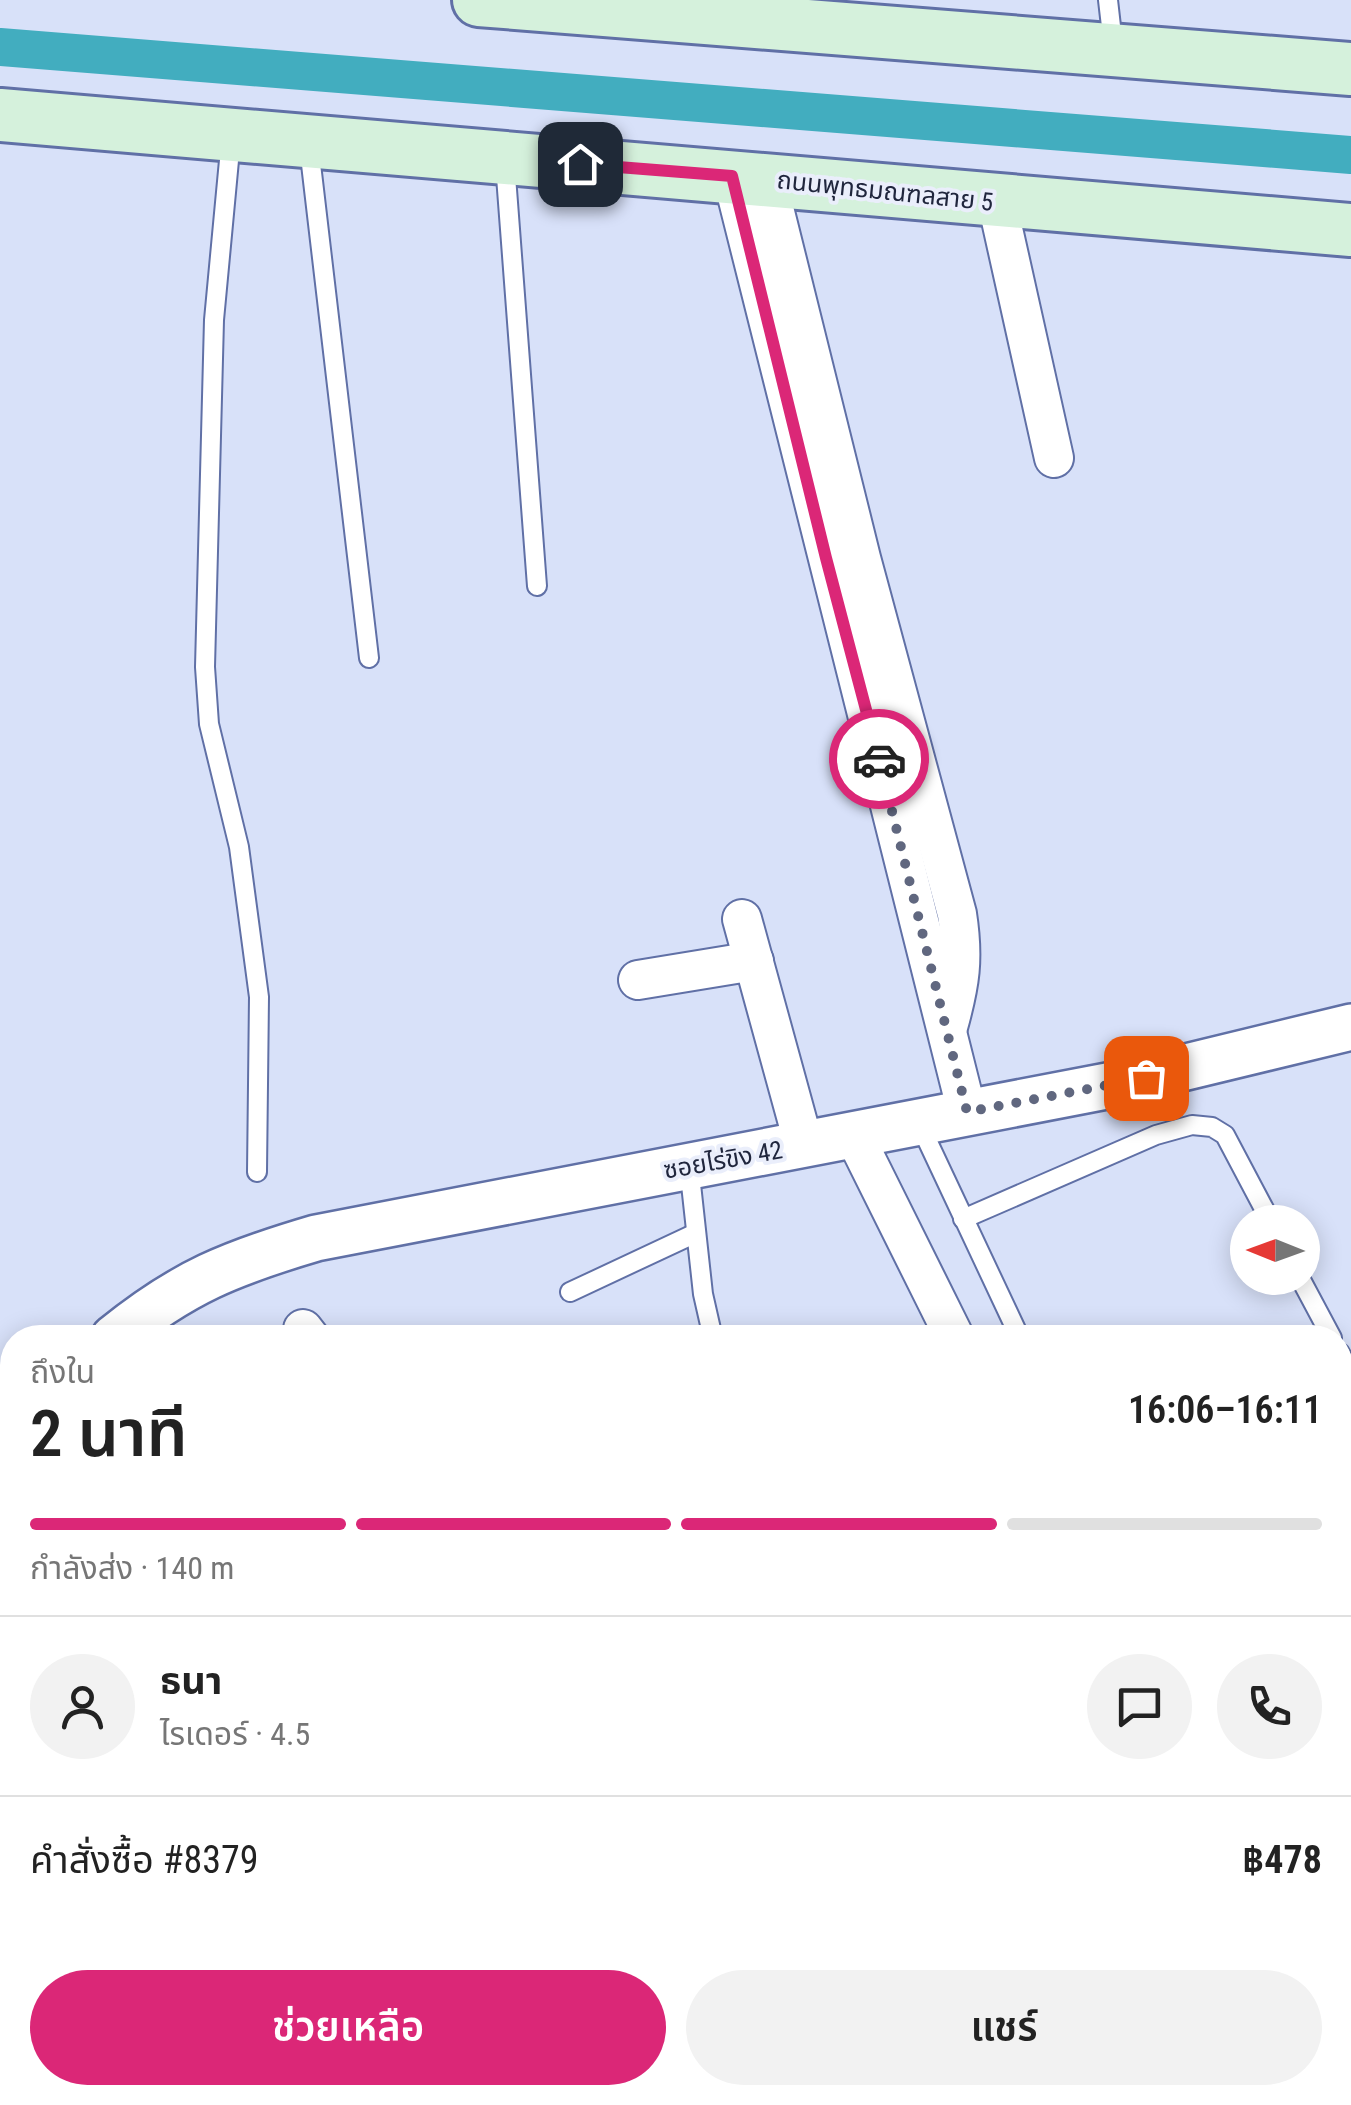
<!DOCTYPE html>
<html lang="th">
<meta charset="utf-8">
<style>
:root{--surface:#fff;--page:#f2f2f2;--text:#222;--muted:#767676;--line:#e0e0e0;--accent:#db2777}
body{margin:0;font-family:"Roboto Condensed","Noto Sans Thai",sans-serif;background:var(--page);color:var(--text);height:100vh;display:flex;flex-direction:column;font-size:38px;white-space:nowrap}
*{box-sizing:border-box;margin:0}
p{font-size:32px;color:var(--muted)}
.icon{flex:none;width:55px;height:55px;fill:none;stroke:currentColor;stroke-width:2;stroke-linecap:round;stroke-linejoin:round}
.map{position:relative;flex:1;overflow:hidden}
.drawer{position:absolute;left:0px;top:1325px;width:1352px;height:780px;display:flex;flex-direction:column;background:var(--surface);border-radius:40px 40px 0 0;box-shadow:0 5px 25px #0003}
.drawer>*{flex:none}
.needle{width:65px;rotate:271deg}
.controls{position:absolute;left:1230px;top:1205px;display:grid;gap:20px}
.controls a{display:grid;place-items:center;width:90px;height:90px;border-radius:50%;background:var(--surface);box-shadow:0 5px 25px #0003;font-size:50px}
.pin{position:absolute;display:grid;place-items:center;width:85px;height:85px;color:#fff;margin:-42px;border-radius:20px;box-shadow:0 5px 15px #0006}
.courier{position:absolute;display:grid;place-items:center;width:100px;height:100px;margin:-50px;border:8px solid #db2777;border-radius:50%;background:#fff;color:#222;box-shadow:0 2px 12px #0007}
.summary em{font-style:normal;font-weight:600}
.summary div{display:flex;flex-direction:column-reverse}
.summary{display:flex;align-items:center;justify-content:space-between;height:170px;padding:0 30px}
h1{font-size:65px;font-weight:600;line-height:75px}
.bar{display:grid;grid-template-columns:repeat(4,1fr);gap:15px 10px;align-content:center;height:120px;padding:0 30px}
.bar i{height:12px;border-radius:8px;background:var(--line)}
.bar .on{background:var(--accent)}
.bar p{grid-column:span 4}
.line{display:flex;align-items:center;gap:25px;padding:0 30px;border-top:2px solid var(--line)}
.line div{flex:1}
.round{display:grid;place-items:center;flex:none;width:105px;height:105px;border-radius:52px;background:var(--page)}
.button{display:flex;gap:20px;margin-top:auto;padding:20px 30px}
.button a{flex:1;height:115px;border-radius:60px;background:var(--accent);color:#fff;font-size:40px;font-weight:600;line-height:115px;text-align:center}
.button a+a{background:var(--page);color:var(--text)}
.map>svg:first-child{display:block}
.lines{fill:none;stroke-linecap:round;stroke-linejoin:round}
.canal{stroke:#42adbf;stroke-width:38}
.service-casing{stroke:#6070a6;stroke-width:22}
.minor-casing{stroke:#6070a6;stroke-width:42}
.tertiary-casing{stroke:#6070a6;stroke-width:50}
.secondary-casing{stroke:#6070a6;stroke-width:58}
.service{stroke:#fff;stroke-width:18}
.minor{stroke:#fff;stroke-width:38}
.tertiary{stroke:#fff;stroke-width:45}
.secondary{stroke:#d5f1dc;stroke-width:52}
.done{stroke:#60677f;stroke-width:10;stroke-dasharray:0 18}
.route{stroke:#db2777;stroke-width:12}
.labels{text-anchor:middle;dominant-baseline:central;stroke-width:8;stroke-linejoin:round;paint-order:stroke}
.street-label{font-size:25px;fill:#20263d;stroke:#eaeefb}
</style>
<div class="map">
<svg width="1351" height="2105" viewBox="0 0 1351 2105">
<rect width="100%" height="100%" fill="#d8e1f9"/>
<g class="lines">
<polyline class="canal" points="0,47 1351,155"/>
<g class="service-casing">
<g id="service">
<polyline points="1108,0 1113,44"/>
<polyline points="231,139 214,320 205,667 209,724 239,847 259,997 257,1172"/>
<polyline points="309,147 369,658"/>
<polyline points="505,163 537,586"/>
<polyline points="919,1123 1020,1338"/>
<polyline points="689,1166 703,1294 713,1338"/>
<polyline points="963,1219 1156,1135 1192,1125 1212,1127 1225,1135 1271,1222"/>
<polyline points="1300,1278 1332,1338"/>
<polyline points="570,1292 696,1233"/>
<polyline points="1340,1353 1351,1374"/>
<polyline points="1340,1960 1351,1981"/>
<polyline points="892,2092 898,2105"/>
<polyline points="968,2105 994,2092"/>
</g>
</g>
<g class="minor-casing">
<g id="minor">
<polyline points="732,176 967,1112"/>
<path d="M767,180L861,558L957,914C964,959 960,984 948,1027"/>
<polyline points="997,202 1054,458"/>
<polyline points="742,919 804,1145"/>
<polyline points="638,980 754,961"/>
<polyline points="855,1137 955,1338"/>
<polyline points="303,1329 310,1338"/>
<polyline points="0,1731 12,1721"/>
<polyline points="474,2092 483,2105"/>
<polyline points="1317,2092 1324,2105"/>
<polyline points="185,2105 203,2092"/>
<polyline points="544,2105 562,2092"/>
</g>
</g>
<g class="tertiary-casing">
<g id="tertiary">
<path d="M114,1338C183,1282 231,1263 316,1238L1112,1085L1351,1027"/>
<polyline points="0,1444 12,1432"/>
</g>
</g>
<g class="secondary-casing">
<g id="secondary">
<polyline points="479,0 1351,69"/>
<polyline points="0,115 1351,230"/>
</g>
</g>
<use href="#service" class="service"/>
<use href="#minor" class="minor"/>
<use href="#tertiary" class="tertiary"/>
<use href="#secondary" class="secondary"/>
</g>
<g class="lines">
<polyline class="done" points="879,759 967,1112 1146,1078"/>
<polyline class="route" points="580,164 732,176 826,558 879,759"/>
</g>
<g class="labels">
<g class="street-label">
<text transform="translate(885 191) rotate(6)">ถนนพุทธมณฑลสาย 5</text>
<text transform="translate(723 1160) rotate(-10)">ซอยไร่ขิง 42</text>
</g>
</g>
</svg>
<div class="controls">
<a><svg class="needle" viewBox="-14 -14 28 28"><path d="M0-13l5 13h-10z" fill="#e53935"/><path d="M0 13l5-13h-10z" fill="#767676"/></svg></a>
</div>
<div class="pin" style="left:1146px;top:1078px;background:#ea580c"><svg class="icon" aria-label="bag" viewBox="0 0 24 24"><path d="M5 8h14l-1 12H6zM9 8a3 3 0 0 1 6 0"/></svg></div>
<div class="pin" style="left:580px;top:164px;background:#1f2937"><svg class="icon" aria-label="home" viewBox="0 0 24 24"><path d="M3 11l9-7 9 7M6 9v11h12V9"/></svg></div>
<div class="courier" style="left:879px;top:759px"><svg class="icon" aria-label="car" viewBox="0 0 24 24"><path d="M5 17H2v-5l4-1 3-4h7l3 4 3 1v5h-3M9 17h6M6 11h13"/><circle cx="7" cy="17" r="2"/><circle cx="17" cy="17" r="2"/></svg></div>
<section class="drawer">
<div class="summary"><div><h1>2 นาที</h1><p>ถึงใน</p></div><em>16:06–16:11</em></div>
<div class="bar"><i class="on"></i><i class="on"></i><i class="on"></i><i></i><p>กำลังส่ง · 140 m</p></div>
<div class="line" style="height:180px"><a class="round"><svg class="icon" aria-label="person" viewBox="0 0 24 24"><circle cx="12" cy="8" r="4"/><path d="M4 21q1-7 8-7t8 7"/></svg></a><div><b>ธนา</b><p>ไรเดอร์ · 4.5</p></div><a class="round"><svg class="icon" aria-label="chat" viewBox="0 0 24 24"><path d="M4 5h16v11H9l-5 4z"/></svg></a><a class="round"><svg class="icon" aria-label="phone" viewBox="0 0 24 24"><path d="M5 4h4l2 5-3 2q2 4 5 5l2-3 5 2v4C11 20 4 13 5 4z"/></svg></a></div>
<div class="line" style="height:130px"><div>คำสั่งซื้อ #8379</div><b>฿478</b></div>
<div class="button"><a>ช่วยเหลือ</a><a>แชร์</a></div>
</section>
</div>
